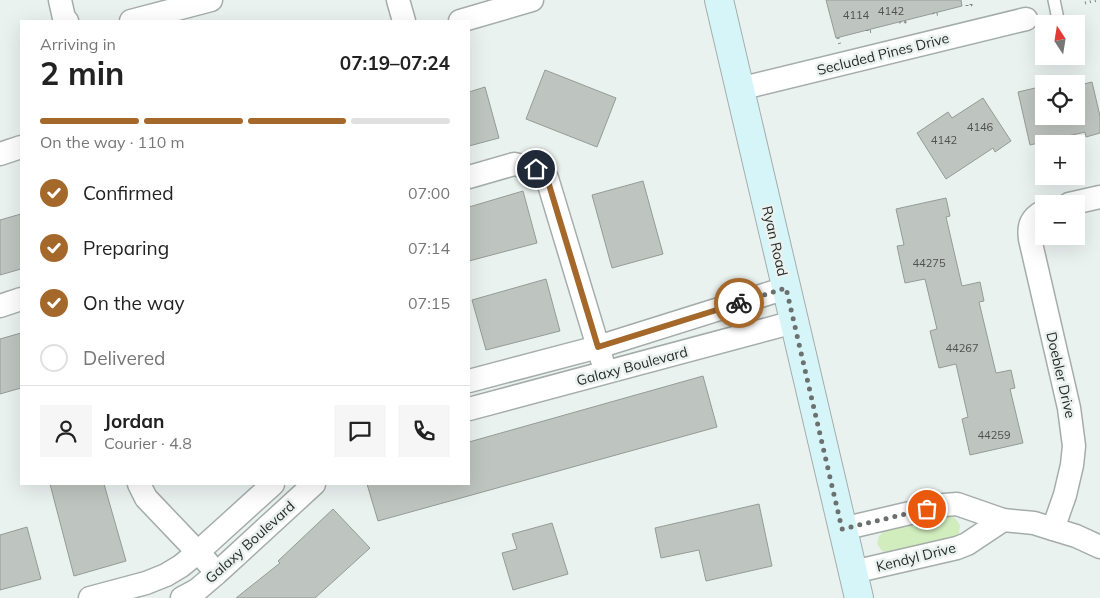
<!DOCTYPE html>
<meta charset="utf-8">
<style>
:root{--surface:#fff;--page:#f6f6f6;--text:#222;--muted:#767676;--line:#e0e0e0;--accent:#a4682b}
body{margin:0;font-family:Mulish,sans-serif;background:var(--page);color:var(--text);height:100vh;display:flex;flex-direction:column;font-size:19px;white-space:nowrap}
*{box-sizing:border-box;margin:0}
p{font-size:16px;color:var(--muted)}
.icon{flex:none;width:28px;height:28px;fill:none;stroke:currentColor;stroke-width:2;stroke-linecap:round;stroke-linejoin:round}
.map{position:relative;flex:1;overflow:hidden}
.drawer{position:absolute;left:20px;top:20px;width:450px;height:465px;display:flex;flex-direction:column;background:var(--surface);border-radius:0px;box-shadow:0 5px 20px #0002}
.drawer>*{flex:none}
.needle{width:32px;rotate:348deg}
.fabs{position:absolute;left:1035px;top:15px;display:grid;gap:10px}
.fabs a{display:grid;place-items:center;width:50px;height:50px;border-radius:0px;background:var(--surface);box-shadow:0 5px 20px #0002;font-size:25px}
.pin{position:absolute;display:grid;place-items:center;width:42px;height:42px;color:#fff;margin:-21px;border:2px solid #fff;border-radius:50%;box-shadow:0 1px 5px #0007}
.courier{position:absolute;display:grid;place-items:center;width:50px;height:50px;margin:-25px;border:4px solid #a4682b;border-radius:50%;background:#fff;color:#222;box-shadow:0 1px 6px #0007}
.headline em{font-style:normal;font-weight:700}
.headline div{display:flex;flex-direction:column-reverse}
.headline{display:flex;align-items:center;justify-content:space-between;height:85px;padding:0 20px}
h1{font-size:32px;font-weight:700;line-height:38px}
.bar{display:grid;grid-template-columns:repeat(4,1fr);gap:8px 5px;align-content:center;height:60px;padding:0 20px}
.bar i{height:6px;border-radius:4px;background:var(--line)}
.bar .on{background:var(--accent)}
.bar p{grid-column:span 4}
.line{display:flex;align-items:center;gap:12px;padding:0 20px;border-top:1px solid var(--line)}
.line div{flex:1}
.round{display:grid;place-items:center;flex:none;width:52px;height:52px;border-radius:0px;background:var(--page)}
ol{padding:0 20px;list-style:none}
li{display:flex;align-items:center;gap:15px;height:55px}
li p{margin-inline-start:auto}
li .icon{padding:5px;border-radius:50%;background:var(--accent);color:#fff;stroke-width:4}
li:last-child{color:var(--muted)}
li i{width:28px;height:28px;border:2px solid var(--line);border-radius:50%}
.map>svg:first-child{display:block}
.green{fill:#d1edbd}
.building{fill:#bec4bf;stroke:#959b97}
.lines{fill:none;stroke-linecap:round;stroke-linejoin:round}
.service-casing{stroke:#a5adab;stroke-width:14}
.minor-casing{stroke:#a5adab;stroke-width:25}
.secondary-casing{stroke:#a5adab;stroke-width:30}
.path{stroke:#838887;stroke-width:3;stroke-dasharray:1 4;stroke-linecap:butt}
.service{stroke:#fff;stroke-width:11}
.minor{stroke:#fff;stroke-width:22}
.secondary{stroke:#d6f5f8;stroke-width:28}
.done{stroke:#6c716f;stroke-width:5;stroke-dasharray:0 9}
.route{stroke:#a4682b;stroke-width:6}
.labels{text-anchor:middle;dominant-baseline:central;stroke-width:5;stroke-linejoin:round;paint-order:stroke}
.number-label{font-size:11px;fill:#4e514f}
.street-label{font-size:14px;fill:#282b2a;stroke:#eaf2f0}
</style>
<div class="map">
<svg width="1100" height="598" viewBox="0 0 1100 598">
<rect width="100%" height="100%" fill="#eaf2f0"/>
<polygon class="green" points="946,515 955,518 960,525 959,534 952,540 890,554 882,551 877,544 879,536 885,530"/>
<g class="building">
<polygon points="826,0 961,0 962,6 836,38"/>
<polygon points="545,70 616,98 597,147 526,119"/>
<polygon points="1092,82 1100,116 1100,133 1086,137 1085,132 1030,145 1018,92 1044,86 1044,116 1076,116 1076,86"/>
<polygon points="485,87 499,138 469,146 469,92"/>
<polygon points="983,98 1011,141 995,152 993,148 946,179 917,133 948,112 952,118"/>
<polygon points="643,181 663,254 612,268 592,195"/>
<polygon points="523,191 537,243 469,261 469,207"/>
<polygon points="946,198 950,216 946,217 962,286 980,282 984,301 979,302 996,373 1011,370 1015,388 1010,389 1023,443 970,455 962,419 968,417 956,364 939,368 930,331 937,329 925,279 905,283 897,246 904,245 896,209"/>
<polygon points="21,214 21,269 0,275 0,220"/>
<polygon points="546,279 560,331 486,350 472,300"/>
<polygon points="21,333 21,388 0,394 0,339"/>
<polygon points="703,376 717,427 378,521 367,484 469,484 469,442"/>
<polygon points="50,484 104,484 126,561 74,576"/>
<polygon points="759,504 772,566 706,581 699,550 661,558 655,528"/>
<polygon points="333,509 370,548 315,598 236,598 280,563 278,561"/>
<polygon points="552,523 568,574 513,590 502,553 517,549 512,534"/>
<polygon points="27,527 41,579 0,590 0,535"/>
</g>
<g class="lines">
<g class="service-casing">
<polyline id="service" points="1054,0 1059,24"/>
</g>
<g class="minor-casing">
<g id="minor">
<polyline points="60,0 64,18 67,21"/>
<polyline points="398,0 404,21"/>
<polyline points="131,21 211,0"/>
<polyline points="460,21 532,0"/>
<polyline points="739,89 1026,19"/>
<polyline points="0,154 21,147"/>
<polyline points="469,177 514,164 536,169 547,178 602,360"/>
<polyline points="1069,204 1100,197"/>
<path d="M1044,211C1031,218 1028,225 1030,239L1069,408L1074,446L1072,465L1065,495L1053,529"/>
<polyline points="0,306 21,299"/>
<polyline points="469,381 598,347 786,288"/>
<polyline points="469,409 794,322"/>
<polyline points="139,484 146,498 208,563"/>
<polyline points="842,529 944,505 957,504 1003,520 1034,523 1053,529 1076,536 1100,547"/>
<polyline points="853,572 957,548 967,544 1003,520"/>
<polyline points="90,598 146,583 166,575 181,566 198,552 273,484"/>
<polyline points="182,598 197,590 217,573 314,484"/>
</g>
</g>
<g class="secondary-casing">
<polyline id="secondary" points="719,0 859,598"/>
</g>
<g class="path">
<polyline points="1085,3 1098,0"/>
<polyline points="967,5 967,6 971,5 971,3"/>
<polyline points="933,13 934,15 938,14 938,12"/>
<polyline points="900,22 901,23 905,22 904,21"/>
<polyline points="867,30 867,32 872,31 871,29"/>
<polyline points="838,38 840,45"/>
</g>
<use href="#service" class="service"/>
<use href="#minor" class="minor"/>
<use href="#secondary" class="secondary"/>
</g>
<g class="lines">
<polyline class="done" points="739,303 786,288 842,529 927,509"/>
<polyline class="route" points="536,169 547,178 598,347 739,303"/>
</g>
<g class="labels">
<g class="number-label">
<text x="891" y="11">4142</text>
<text x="856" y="15">4114</text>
<text x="980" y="127">4146</text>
<text x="944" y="140">4142</text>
<text x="929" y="263">44275</text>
<text x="962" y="348">44267</text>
<text x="994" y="435">44259</text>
</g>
<g class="street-label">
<text transform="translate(883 54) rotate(-14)">Secluded Pines Drive</text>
<text transform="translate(775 241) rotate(77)">Ryan Road</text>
<text transform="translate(632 366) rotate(-15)">Galaxy Boulevard</text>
<text transform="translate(1061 375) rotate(77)">Doebler Drive</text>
<text transform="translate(250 542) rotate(-42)">Galaxy Boulevard</text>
<text transform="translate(916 557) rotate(-14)">Kendyl Drive</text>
</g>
</g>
</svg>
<div class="fabs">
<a><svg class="needle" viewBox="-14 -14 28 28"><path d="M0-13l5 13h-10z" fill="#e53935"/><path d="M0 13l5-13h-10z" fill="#767676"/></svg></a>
<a><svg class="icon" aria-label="locate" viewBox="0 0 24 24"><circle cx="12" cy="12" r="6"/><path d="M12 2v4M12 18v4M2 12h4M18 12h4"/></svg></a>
<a>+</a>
<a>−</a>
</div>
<div class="pin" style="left:927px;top:509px;background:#ea580c"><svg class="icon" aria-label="bag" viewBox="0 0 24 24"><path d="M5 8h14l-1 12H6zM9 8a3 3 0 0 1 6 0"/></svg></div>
<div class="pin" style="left:536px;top:169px;background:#1f2937"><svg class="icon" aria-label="home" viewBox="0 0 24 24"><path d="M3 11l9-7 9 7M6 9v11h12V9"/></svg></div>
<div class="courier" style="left:739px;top:303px"><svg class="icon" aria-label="bike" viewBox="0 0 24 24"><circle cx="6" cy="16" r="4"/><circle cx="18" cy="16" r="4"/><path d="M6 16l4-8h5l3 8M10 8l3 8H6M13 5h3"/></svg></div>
<section class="drawer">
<div class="headline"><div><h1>2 min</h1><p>Arriving in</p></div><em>07:19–07:24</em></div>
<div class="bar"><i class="on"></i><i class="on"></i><i class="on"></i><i></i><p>On the way · 110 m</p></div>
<ol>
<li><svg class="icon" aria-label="check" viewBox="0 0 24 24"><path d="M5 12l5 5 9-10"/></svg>Confirmed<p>07:00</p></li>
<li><svg class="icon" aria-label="check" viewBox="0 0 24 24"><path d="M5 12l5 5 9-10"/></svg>Preparing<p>07:14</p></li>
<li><svg class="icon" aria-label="check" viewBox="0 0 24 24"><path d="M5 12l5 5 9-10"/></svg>On the way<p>07:15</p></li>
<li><i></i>Delivered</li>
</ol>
<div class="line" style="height:90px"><a class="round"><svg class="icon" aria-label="person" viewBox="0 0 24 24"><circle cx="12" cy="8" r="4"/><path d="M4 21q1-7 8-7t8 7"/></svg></a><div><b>Jordan</b><p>Courier · 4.8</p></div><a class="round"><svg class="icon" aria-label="chat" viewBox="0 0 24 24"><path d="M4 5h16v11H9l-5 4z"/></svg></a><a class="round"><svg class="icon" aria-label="phone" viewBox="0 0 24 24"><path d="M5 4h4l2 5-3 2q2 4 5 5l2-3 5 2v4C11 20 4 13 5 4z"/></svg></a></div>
</section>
</div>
